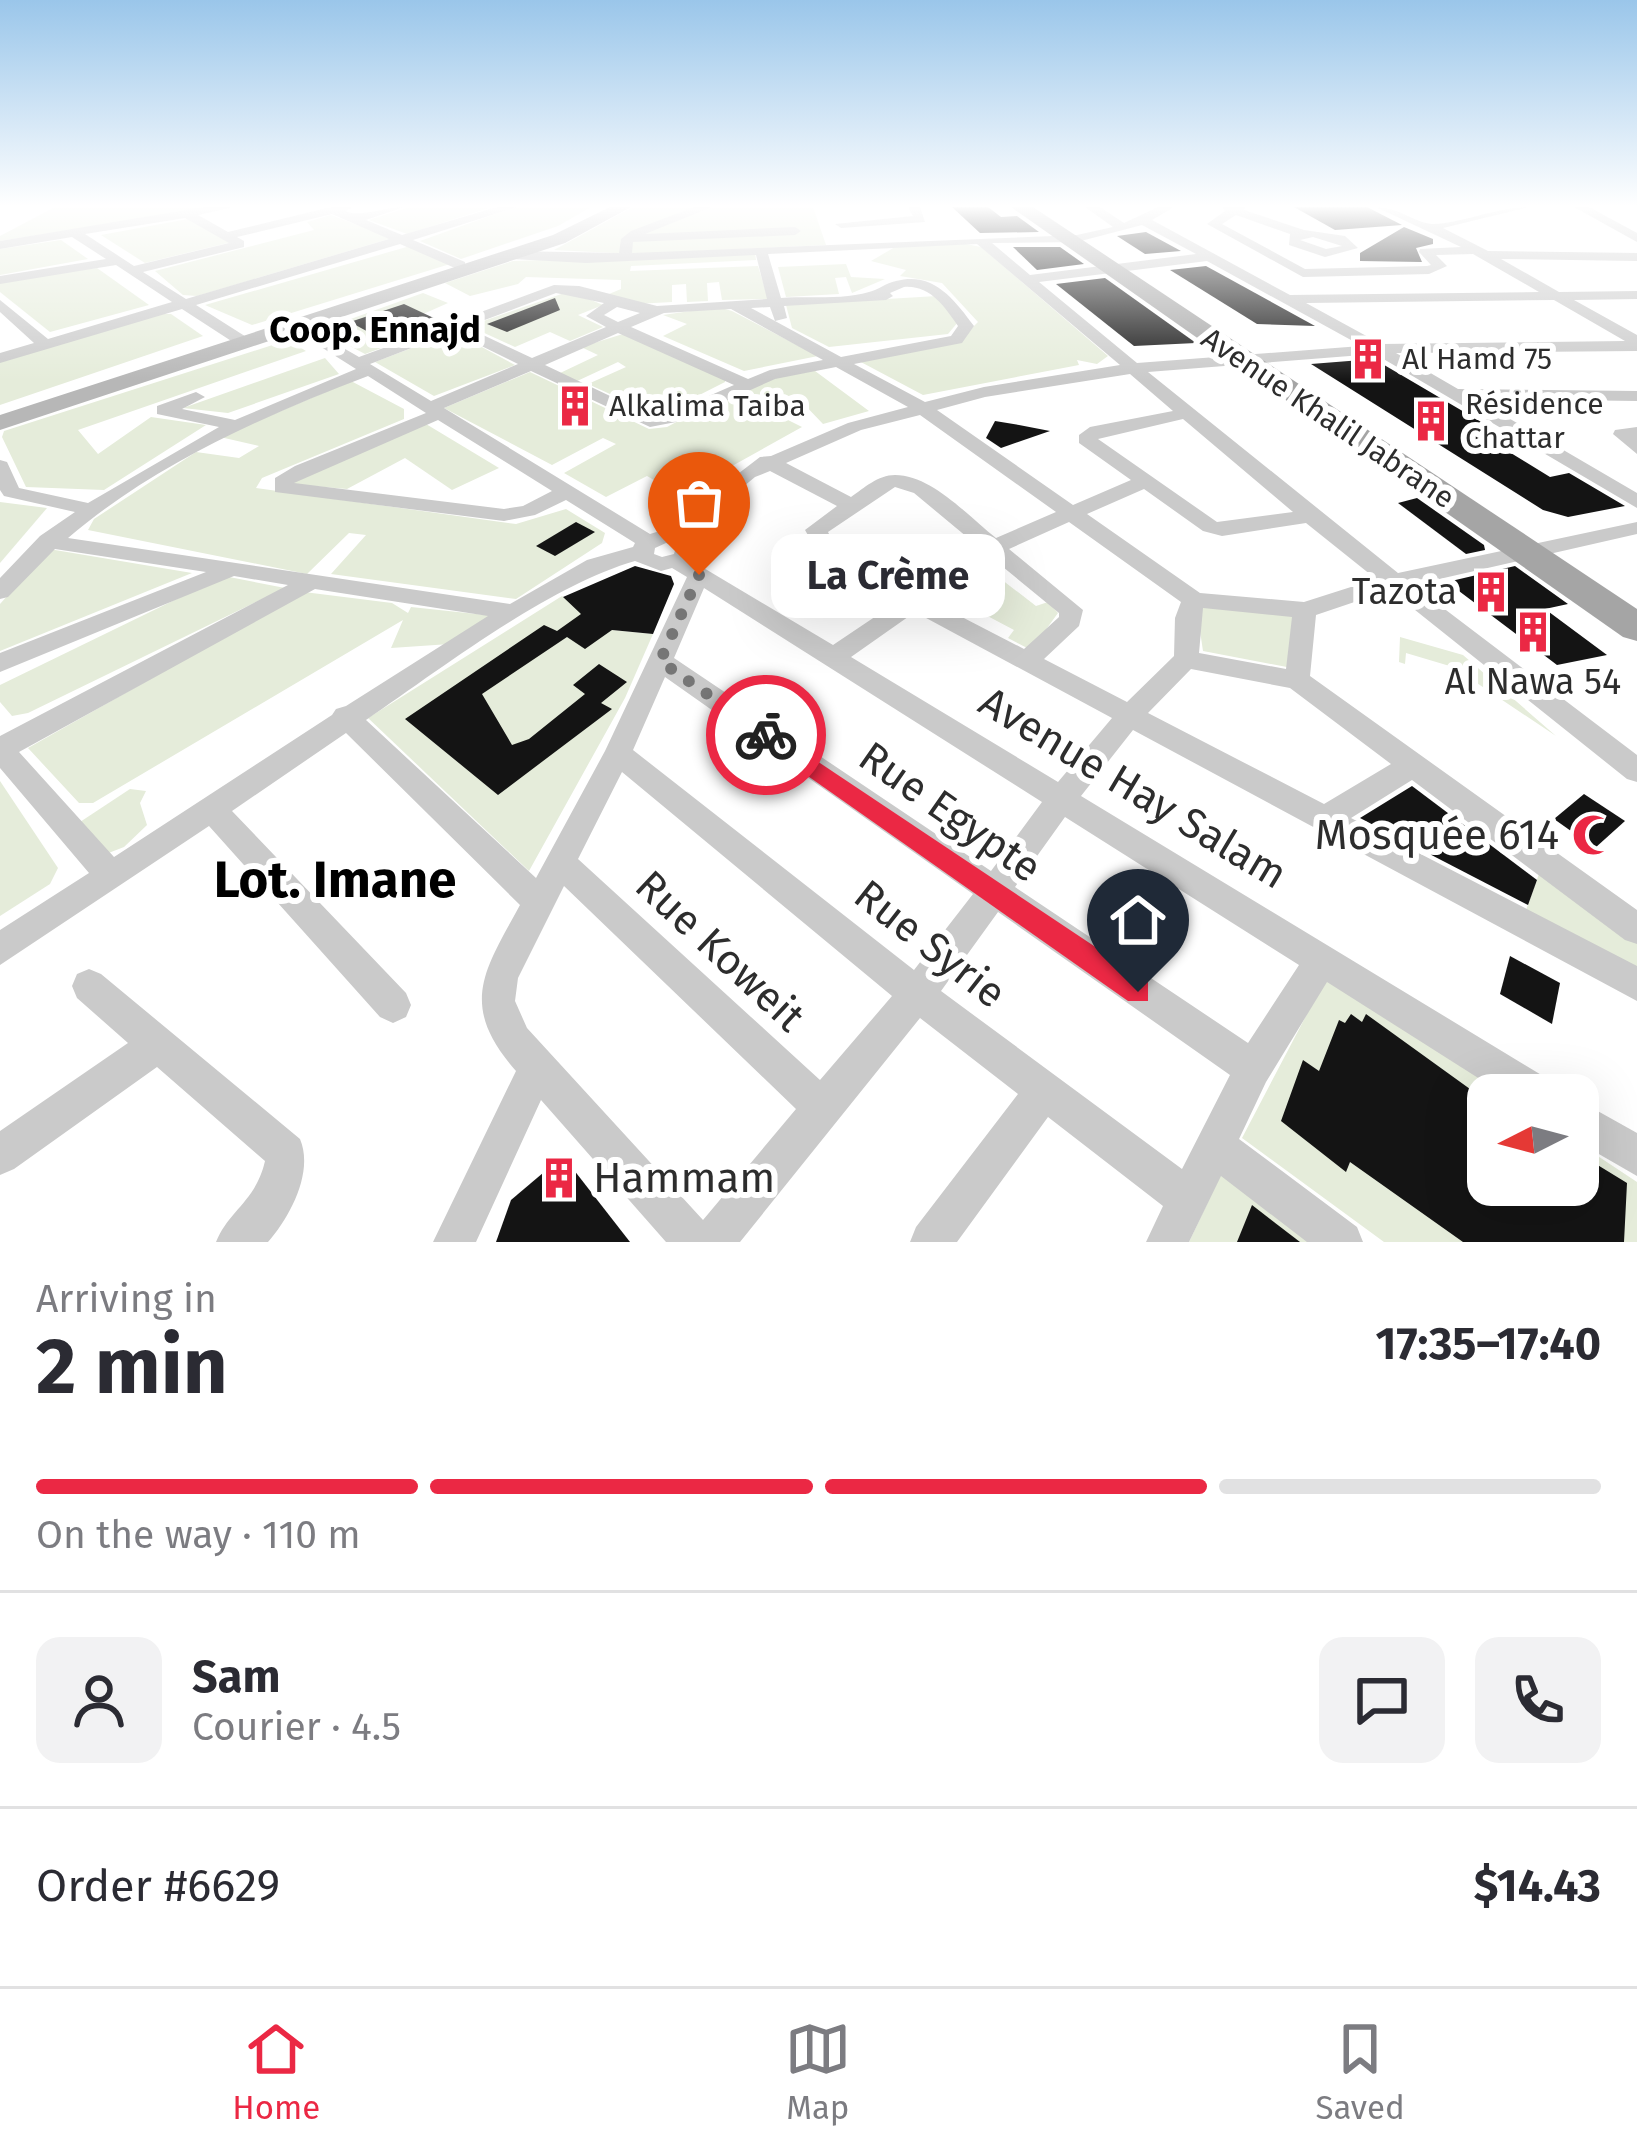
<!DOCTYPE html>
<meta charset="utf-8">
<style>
:root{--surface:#fff;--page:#f2f2f3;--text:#2b2b33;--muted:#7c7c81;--line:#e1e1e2;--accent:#eb2844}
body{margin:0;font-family:"Fira Sans",sans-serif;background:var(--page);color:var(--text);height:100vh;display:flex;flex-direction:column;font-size:45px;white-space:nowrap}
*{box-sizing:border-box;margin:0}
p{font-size:39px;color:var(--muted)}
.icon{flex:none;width:66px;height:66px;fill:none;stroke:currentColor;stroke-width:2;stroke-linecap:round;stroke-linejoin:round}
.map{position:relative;height:1242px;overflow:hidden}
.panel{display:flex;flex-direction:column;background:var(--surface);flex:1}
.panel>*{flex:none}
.needle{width:78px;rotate:264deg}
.fabs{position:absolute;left:1467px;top:1074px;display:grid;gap:24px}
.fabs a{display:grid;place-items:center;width:132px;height:132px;border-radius:24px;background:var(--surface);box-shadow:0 12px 48px #0002;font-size:60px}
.pin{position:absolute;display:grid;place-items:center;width:102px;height:102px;color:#fff;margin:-123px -51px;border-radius:50% 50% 50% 0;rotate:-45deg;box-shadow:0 0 12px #0007}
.pin .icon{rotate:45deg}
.courier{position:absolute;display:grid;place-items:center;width:120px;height:120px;margin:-60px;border:9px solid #eb2844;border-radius:50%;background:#fff;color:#222;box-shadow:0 3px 15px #0007}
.bubble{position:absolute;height:84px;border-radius:24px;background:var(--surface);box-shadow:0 12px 48px #0002;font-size:39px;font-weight:700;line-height:84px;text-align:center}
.summary em{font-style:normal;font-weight:700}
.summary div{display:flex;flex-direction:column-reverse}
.summary{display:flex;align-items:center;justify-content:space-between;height:204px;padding:0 36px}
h1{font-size:78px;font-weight:700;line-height:90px}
.bar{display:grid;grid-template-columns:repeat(4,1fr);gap:18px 12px;align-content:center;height:144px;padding:0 36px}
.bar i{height:15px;border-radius:9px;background:var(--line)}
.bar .selected{background:var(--accent)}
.bar p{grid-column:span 4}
.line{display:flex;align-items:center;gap:30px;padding:0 36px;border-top:3px solid var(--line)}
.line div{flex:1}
.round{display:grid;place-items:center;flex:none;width:126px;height:126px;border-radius:24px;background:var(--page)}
.menu{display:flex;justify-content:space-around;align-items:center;height:168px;border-top:3px solid var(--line);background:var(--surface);font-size:33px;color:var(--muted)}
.menu a{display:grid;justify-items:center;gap:6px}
.menu .selected{color:var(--accent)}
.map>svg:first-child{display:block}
.green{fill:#e5ecda}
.building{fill:#141414}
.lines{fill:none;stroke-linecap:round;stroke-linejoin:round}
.minor{fill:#cacaca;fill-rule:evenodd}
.secondary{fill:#b7b7b7;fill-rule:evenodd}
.primary{fill:#a5a5a5;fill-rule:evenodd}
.route{fill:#eb2844}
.done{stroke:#767676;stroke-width:12;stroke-dasharray:0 21.6}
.labels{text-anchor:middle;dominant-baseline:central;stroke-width:12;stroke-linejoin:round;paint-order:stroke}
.far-poi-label{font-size:30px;fill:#2d2d2d;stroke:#fff;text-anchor:start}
.far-street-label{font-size:30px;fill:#2d2d2d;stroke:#fff}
.far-quarter-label{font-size:36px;font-weight:bold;fill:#000;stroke:#fff}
.poi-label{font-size:36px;fill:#2d2d2d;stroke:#fff;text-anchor:end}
.near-street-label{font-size:42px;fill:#2d2d2d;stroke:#fff}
.near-poi-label{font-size:42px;fill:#2d2d2d;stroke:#fff;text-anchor:end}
.near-quarter-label{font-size:51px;font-weight:bold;fill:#000;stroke:#fff}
</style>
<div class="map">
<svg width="1637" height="1242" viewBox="0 0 1637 1242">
<rect width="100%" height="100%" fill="#fff"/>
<g class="green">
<polygon points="55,207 213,207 0,241 0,236"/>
<polygon points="409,207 492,207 407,234 369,220"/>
<polygon points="515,207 591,207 558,226 461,259 420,241"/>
<polygon points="633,207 813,207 826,245 634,254 554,250"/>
<polygon points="331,215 392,238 197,296 183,295 155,271 314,230 307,222"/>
<polygon points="188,219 232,242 145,263 101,235"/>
<polygon points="61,240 88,259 0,275 0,249"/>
<polygon points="966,244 981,247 1108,356 1097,364 1077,360 1079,365 923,395 859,361 959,341 978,322 942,283 900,276 906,270 871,261 895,247"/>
<polygon points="410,246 450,264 252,325 205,305"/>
<polygon points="755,253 756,260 631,266 630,271 758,266 768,299 722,300 719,282 707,283 708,301 687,302 686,284 672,285 672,302 635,304 609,294 621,289 621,280 526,277 518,284 470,296 445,283 513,261"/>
<polygon points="846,264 851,277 885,279 852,293 846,277 835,278 839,294 786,297 778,267"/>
<polygon points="97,268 149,305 50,332 0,292 0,281"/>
<polygon points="570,291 603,305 578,315 603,327 570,341 550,332 515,347 469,326"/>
<polygon points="423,293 448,303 421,315 453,322 365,354 320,330"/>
<polygon points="937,296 958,322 948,334 829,347 792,328 786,305"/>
<polygon points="718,307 732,311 818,356 744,371 663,336 687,324 663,315"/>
<polygon points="160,314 171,314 203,336 0,405 0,360"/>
<polygon points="454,332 515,365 434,396 375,362"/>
<polygon points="623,334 725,379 725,382 658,416 588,384 626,367 618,362 575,382 558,374 598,355 581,347"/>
<polygon points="288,340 306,351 78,430 98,454 151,417 206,425 104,490 26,487 2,437 4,431"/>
<polygon points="325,358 339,374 228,413 183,408"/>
<polygon points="811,368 869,411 823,424 800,400 770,411 802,427 680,495 647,476 606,497 564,473 616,444 603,438 552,465 444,408 530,372 649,429 667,427 746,385"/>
<polygon points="351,381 404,409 404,419 262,478 256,488 516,524 566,509 605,533 602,543 516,599 331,574 366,535 349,533 307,574 88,530 94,519 196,452 239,458 259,446 220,437"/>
<polygon points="426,424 499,468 452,490 405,458 347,489 290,484"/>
<polygon points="0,502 47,508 0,563"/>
<polygon points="49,549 192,573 0,651 0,604"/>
<polygon points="993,558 1002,566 997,576 1036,606 1048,602 1058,613 1031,650 1008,638 1014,630 961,602 951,609 934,599"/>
<polygon points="224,576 285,588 28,713 12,716 0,702 0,685"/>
<polygon points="304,592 392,603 408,613 411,607 495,616 450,644 391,648 403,620 93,803 79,803 28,748"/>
<polygon points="562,596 612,630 653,634 625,698 529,871 368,718"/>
<polygon points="1196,604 1298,615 1292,668 1203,651"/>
<polygon points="1400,637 1463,655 1556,736 1453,667 1406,653 1405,664 1399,662"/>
<polygon points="0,781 58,868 50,884 0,916"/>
<polygon points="130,789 146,791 140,803 147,825 124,847 106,854 80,822"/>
<polygon points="1540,871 1637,939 1637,970 1526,910"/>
<polygon points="1328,974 1507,1095 1488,1095 1488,1185 1578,1185 1578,1143 1637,1182 1637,1242 1384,1242 1242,1138"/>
<polygon points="1225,1166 1326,1242 1189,1242"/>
</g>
<g class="building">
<polygon points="952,207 988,207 1001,217 1017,216 1039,232 980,233"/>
<polygon points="1294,207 1367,207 1402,225 1335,230"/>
<polygon points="1404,227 1433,239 1433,244 1416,248 1422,262 1360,261 1360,253"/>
<polygon points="1146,232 1181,251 1145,254 1117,236"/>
<polygon points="1013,247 1060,247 1084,264 1037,270"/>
<polygon points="1206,266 1315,326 1257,324 1170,270"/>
<polygon points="1105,278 1196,343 1134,346 1056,284"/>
<polygon points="555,298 560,310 507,332 487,324"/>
<polygon points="404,304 438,320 383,340 350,322"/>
<polygon points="1374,359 1488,426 1470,428 1550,477 1569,473 1625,506 1568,517 1543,510 1311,364"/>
<polygon points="995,421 1019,425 1050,431 1001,448 986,438"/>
<polygon points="1417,498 1484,545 1485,550 1466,554 1398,503"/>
<polygon points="576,522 595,532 555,556 536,546"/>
<polygon points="635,566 671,576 674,584 653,634 612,630 585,649 567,637 482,694 512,745 529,739 585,694 573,685 599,664 627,682 601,703 612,709 498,795 405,719 544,625 557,631 581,614 563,597"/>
<polygon points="1515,566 1568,604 1545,609 1607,655 1557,665 1447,582"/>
<polygon points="1412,786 1537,880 1528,905 1360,818"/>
<polygon points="1584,794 1625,821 1595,848 1554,819"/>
<polygon points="1510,956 1560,983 1552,1024 1500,994"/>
<polygon points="1351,1014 1362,1022 1366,1014 1488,1102 1488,1185 1578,1185 1578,1153 1627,1183 1624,1242 1463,1242 1350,1162 1346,1172 1281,1121 1303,1060 1319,1071 1339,1020 1345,1023"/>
<polygon points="563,1156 630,1242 496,1242 511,1200"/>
<polygon points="1252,1205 1300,1242 1237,1242"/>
</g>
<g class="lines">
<g class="minor">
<path d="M204,207H234L198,215L228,232L331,207H353L345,211C362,218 384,207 404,207L366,220L402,235L497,207H517L413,240L465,262V268H455L400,244L196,305L251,340V346H239L182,309L0,363V353L34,343L0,312V300L48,339L172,302L116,265L0,284V276L106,259L72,237L0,249V241ZM332,214L389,239L186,299L143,272L244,247V241L237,237ZM185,218L229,243L134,266L85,234Z"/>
<path d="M694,207H712L645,234L795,227L801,231L795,235L633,242L632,253L1077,235L1113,227L1085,207H1100L1124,223L1158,207H1174L1152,220L1290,295L1539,292L1473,254L1436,255L1447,266L1429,274L1303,277L1207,224L1225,211L1222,207H1246L1244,210L1304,230L1345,236L1358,248L1325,257L1289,245L1290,234L1236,215L1222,224L1305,269L1427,266L1431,265L1419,252L1420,249L1461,247L1376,207C1398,207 1413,222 1432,224C1455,225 1498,207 1529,207L1443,228L1488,251L1637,253V261L1501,259L1559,292L1637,291V299L1574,300L1637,335V351L1396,353L1458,389L1637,391V401L1476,399L1637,493V508L1375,354L1148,372L1398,573L1637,522V534L1413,585L1637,755V782L1627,779L1390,590L1316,615L1310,676L1637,910V944L1625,940L1412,780L1351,818L1637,966V1001L1133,730L1081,796L1553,1082L1559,1095H1505L1327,982L1266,1082L1239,1139L1357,1227L1363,1242H1307L1221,1176L1189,1242H1146L1163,1206L1048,1117L957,1242H910L916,1227L1018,1094L920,1018L740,1242H666L541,1100L476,1242H433L516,1071C458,1005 484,971 520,905L346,733L232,811L406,993L411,1005L406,1017L393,1023L380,1017L209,826L0,965V930L89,873L0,768V736L288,585L234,576L0,672V653L206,572L55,549L8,597L0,599V578L40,536L75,512L4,496L0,490V460L7,462L19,488L88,503L219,427L157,414V406L196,392L205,397L182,409L235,420L356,369L283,323V317L288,316L359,357L554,285L579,286L657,306L767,299L756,255L586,263L512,259L505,255L512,251L619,253L621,239L631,231ZM1142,225L1196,254L1030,275L992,243L1077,242ZM1313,237L1342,246L1326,249L1300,240ZM977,244L1120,365L984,387L925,402L854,364L962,343L974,326C954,299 933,271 896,281C886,283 878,290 869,292C843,300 808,296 781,298L768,254ZM1207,261L1360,345L1361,346L1137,363L1039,282ZM904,287C930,285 944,306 958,326L951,336L841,357L775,321L787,318L784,306L886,300L893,296L890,293ZM556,293L604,303L586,316L606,327L532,358L466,327ZM1554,300L1625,341L1381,344L1306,303ZM617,307L640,313L618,322L604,315ZM770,307L775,321L751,308ZM731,309L823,360L770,370L748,379L631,327L664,313ZM453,332L518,364L431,401L370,364ZM618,333L734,385L670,413L652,416L545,365ZM836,367L908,407L848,423L771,456L760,457L666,529L650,534L444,408L531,371L650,427L681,421L775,379ZM1130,374L1173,411L1090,427L1079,435V443L1131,480L1073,505L937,410L985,397ZM368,376L426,413L295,466L275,478V492L504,521L535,515L566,500L635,543L633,547L587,560L510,604L68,538C153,465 263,416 368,376ZM920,415L1056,512L996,538C969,517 932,475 895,475C878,475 864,488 851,497L786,463L861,430ZM1183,419L1293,512L1217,522L1098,439ZM438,420L552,491L523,506L504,509L294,483ZM770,471L837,506L805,530L817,551L897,602L833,645L692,561L699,544L685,535L755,477ZM895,487L914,493L979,547L914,591L833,542L828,532ZM1144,489L1203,531L1222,536L1306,523L1376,579L1304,602L1200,593L1087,514ZM1069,522L1181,602L1175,618L1174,656L1127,702L1044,659L1079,626L1083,610L1009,549ZM666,543L676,547L674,554L662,557L654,554L655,548ZM992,558L1059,613V617L1024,649L931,601ZM635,561L661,571L672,568L687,577L605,751L536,878L366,720C442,668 548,586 635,561ZM704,588L1042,802L991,871L674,658ZM315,589L488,616L346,706L336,709L332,715L114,857L19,752ZM1203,608L1292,617L1286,669L1199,653ZM915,612L1112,718L1058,782L851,657ZM1191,669L1290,688L1391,764L1324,804L1148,713ZM665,677L973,894L914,970L633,750ZM622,772L892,996L820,1080L578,859ZM1065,817L1299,965L1248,1043L1015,887ZM564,886L796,1109L703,1220L527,1028L515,1001L518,978ZM998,912L1230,1075L1182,1169L941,991Z"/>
<polygon points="908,207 920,207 925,222 841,228 835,224 913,216"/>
<polygon points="1574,207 1589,207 1637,233 1637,242"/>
<polygon points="1637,427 1637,454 1613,434 1615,430"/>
<path d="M89,969L101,974L300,1139C314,1172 290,1217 268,1242H216C229,1210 256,1201 265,1161L157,1067L14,1169L0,1175V1131L128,1043L77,998L72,986L77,974Z"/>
<polygon points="1578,1100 1637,1133 1637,1176 1578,1142"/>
</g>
<polygon class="secondary" points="610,207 631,207 565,243 0,430 0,415 553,235"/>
<polygon class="primary" points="1011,207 1033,207 1637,609 1637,641 1623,637"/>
</g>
<linearGradient id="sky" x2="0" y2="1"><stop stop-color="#9ac6ea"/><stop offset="0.54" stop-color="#fff"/><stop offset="1" stop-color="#fff" stop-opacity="0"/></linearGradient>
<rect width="1637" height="381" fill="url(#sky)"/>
<polygon class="route" points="766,727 1148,982 1148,1001 1128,1001 758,741 758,729"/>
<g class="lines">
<polyline class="done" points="699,575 660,661 766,735"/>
</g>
<defs>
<g id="building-bare" transform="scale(3.24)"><path d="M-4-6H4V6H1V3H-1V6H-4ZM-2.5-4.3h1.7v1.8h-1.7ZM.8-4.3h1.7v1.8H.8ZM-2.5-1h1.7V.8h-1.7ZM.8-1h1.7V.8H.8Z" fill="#eb2844" stroke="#fff" stroke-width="2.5" paint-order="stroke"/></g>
<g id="mosque-bare" transform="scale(3.24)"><path d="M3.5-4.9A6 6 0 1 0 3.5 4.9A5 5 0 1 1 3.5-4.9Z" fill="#eb2844" stroke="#fff" stroke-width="2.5" paint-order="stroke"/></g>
</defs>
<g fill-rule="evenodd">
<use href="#building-bare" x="1368" y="359"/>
<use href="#building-bare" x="575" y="406"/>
<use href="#building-bare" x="1431" y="421"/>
<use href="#building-bare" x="1491" y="592"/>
<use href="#building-bare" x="1533" y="632"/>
<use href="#mosque-bare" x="1593" y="835"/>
<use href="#building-bare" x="559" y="1178"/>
</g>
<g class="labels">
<g class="far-poi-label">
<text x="1402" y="359">Al Hamd 75</text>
<text x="1465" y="404">Résidence<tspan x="1465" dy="34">Chattar</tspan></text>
<text x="609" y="406">Alkalima Taiba</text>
</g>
<g class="far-street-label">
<text transform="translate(1328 418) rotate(34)">Avenue Khalil Jabrane</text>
</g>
<g class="far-quarter-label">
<text x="375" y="330">Coop. Ennajd</text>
</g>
<g class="poi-label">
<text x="1457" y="592">Tazota</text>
<text x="1533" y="682" text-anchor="middle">Al Nawa 54</text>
</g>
<g class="near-street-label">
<text transform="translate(1133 788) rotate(31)">Avenue Hay Salam</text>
<text transform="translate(950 812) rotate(35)">Rue Egypte</text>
<text transform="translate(930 944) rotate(38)">Rue Syrie</text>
<text transform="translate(720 951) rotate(43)">Rue Koweit</text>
</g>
<g class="near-poi-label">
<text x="1559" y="835">Mosquée 614</text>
<text x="593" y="1178" text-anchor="start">Hammam</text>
</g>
<g class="near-quarter-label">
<text x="335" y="880">Lot. Imane</text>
</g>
</g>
</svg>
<div class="fabs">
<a><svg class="needle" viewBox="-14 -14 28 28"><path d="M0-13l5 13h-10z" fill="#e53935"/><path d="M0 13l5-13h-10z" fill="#7c7c81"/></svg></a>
</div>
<div class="pin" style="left:699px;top:575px;background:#ea580c"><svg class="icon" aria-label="bag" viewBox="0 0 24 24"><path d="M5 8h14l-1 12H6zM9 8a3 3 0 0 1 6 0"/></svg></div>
<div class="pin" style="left:1138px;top:992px;background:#1f2937"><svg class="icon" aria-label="home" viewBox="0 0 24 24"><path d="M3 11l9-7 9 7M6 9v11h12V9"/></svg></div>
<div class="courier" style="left:766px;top:735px"><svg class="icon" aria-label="bike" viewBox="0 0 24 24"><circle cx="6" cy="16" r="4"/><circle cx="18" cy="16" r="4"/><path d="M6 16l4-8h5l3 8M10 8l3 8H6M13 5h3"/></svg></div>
<div class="bubble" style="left:771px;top:534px;width:234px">La Crème</div>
</div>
<section class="panel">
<div class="summary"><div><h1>2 min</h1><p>Arriving in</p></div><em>17:35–17:40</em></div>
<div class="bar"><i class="selected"></i><i class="selected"></i><i class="selected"></i><i></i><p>On the way · 110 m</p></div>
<div class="line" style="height:216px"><a class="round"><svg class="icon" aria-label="person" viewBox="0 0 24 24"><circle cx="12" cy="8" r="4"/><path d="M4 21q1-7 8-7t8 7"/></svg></a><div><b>Sam</b><p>Courier · 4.5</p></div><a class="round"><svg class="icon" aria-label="chat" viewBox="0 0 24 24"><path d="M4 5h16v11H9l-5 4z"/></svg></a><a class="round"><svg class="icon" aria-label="phone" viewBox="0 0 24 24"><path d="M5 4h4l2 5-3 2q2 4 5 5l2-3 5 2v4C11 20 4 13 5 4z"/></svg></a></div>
<div class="line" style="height:156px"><div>Order #6629</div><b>$14.43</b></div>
</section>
<nav class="menu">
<a class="selected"><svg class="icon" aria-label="home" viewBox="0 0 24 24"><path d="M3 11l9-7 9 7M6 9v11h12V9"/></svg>Home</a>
<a><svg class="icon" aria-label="map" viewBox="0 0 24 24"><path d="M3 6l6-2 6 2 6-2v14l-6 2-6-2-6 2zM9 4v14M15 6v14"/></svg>Map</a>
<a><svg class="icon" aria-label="saved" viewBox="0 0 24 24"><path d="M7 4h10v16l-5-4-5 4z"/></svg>Saved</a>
</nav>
